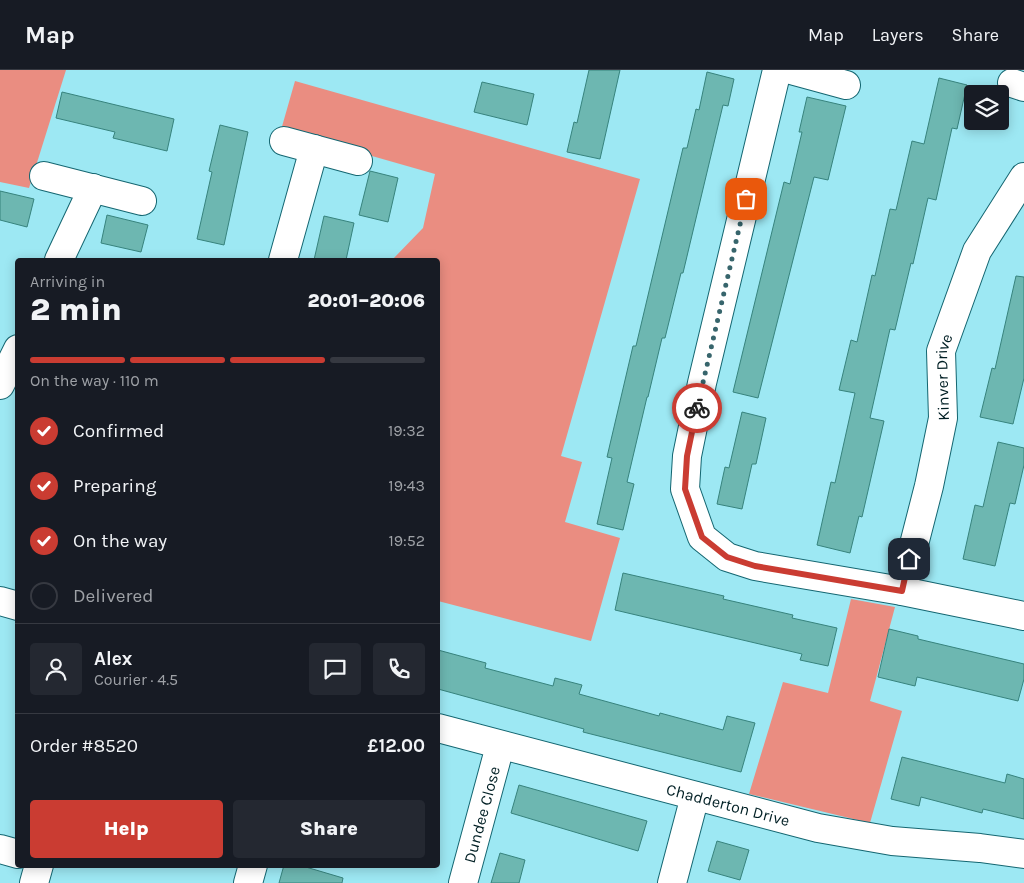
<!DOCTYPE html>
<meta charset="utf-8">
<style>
:root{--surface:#171b24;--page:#242831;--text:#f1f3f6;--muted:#9ea1a6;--line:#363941;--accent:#ca3c32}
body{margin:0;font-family:Karla,sans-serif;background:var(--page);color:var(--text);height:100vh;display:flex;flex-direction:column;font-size:19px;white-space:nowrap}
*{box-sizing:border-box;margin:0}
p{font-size:16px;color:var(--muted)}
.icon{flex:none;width:28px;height:28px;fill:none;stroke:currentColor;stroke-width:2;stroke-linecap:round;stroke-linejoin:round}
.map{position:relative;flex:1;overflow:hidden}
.sheet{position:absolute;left:15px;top:188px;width:425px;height:610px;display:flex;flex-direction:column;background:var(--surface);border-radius:5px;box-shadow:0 2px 12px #0003}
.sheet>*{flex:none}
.tools{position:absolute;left:964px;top:15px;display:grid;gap:10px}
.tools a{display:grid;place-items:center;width:45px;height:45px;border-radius:5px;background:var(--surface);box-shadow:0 2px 12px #0003;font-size:25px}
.pin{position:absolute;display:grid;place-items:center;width:42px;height:42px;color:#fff;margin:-21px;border-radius:10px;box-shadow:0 2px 8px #0006}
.courier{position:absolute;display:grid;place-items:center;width:50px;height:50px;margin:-25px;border:4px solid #ca3c32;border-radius:50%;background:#fff;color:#222;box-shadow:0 1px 6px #0007}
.summary em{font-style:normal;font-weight:800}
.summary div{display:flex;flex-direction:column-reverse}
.summary{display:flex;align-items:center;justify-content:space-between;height:85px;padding:0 15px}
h1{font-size:32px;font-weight:800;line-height:38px}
.bar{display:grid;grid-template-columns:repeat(4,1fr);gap:8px 5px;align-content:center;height:60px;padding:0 15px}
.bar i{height:6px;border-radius:4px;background:var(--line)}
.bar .on{background:var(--accent)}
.bar p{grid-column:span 4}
.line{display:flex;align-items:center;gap:12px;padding:0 15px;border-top:1px solid var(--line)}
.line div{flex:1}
.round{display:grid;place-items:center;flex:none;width:52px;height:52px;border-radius:5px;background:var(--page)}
ol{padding:0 15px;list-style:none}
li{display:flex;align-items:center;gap:15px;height:55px}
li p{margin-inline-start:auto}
li .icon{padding:5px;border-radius:50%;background:var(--accent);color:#fff;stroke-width:4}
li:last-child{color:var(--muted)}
li i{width:28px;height:28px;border:2px solid var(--line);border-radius:50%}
.button{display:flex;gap:10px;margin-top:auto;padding:10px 15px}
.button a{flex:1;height:58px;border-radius:5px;background:var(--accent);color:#fff;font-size:20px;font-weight:800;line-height:58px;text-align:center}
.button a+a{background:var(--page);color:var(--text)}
header{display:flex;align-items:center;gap:30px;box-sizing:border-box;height:70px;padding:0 25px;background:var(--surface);border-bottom:1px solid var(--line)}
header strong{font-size:24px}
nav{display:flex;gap:28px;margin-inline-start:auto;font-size:18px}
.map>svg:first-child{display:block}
.green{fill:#ea8d81}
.building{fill:#6db7b1;stroke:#37837d}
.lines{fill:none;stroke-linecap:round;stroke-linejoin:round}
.minor-casing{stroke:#146671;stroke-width:30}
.minor{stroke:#fff;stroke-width:28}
.done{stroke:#37656c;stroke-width:5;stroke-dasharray:0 9}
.route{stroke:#ca3c32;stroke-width:6}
.labels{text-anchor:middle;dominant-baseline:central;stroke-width:4.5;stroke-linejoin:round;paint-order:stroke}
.street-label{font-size:16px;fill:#001f24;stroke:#b8f2fc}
</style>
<header>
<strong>Map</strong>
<nav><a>Map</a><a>Layers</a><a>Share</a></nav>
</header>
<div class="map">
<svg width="1024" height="813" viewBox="0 0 1024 813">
<rect width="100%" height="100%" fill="#9de8f3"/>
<g class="green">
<polygon points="0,0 66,0 29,118 0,112"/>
<polygon points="295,11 640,109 561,386 582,392 565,452 620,468 591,571 438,531 438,190 392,190 423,158 435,104 281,60"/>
<polygon points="851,529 895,537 870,631 902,641 870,753 749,724 783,612 828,623"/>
</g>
<g class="building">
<polygon points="589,0 620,0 600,89 567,82 574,52 577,53"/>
<polygon points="707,2 734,9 728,36 723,35 683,203 681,203 665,268 662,268 648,327 647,327 627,412 634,414 623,460 597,454 612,388 607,387 633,276 636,276 683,78 687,78 696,39 699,40"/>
<polygon points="939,8 967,15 957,59 952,58 936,130 928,128 913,194 911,193 895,260 890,259 870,348 884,351 862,447 859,446 850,483 817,475 831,412 835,413 855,323 839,320 851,270 857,272 872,205 875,206 890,139 896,140 912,71 924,74"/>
<polygon points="482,12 534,24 527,55 474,42"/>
<polygon points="62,22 174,49 167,81 113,68 115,62 56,48"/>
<polygon points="807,27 846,36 828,110 814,107 758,328 733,322 784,112 790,114 802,62 799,62"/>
<polygon points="220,55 248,62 224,175 197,169 212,102 209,101"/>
<polygon points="370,101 398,108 388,152 359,145"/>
<polygon points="0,121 34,129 27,157 0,150"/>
<polygon points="107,145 148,155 141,182 101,173"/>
<polygon points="324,146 354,153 346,190 314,190"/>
<polygon points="1016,206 1024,207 1024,308 1013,354 980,347 992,298 995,299"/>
<polygon points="742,342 766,348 756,394 752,394 742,439 717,434 725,397 729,398"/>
<polygon points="998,372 1024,378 1024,395 1015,434 1010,433 995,496 963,489 975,435 983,437"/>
<polygon points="623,503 724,526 723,529 793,545 792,548 837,558 828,596 800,590 802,584 615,540"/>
<polygon points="889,559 918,566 918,569 1024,594 1024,609 1018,631 917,607 915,616 878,607"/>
<polygon points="438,580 486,593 485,598 553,616 555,608 582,615 579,624 659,646 660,643 723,660 727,646 755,653 741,702 583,662 584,659 438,619"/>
<polygon points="902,687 1005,713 1007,704 1024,709 1024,749 983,739 982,743 921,727 919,736 891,729"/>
<polygon points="519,715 647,751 638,781 511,743"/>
<polygon points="717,771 749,780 740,810 708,801"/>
<polygon points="500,783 525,790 519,813 491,813"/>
<polygon points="284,795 299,795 343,808 342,813 279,813"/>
</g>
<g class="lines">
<g class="minor-casing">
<g id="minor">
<polyline points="777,0 702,313 687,386 685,419 702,467 727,487 755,496 902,521 1024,546"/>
<polyline points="791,0 846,15"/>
<polyline points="1012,13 1024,17"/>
<polyline points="284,71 358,91"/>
<polyline points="44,106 142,131"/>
<polyline points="59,190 93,118"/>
<polyline points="283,190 314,79"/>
<polyline points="0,315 18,279"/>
<path id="s1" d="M902,521L929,416L943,348L941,281L977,181L1024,107"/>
<polyline points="0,531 18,536"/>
<path id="s2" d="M438,658L818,758L892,771L980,778L1024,784"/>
<polyline points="0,779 18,784"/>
<polyline points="34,813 39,795"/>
<polyline points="248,813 253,795"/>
<path id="s3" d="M463,813L500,676"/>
<polyline points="672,813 695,726"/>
</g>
</g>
<use href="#minor" class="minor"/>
</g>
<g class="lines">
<polyline class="done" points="697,338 746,129"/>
<polyline class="route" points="697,338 687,386 685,419 702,467 727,487 755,496 902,521 909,489"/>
</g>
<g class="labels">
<g class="street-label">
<text stroke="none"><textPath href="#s1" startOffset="219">Kinver Drive</textPath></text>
<text stroke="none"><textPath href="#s2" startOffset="300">Chadderton Drive</textPath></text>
<text stroke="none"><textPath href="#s3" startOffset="71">Dundee Close</textPath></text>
</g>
</g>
</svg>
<div class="tools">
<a><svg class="icon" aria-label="layers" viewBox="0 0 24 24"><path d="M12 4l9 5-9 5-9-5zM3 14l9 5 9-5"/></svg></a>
</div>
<div class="pin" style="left:746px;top:129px;background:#ea580c"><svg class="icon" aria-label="bag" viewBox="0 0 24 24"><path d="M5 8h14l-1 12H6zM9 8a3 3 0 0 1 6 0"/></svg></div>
<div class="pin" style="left:909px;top:489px;background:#1f2937"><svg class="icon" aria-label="home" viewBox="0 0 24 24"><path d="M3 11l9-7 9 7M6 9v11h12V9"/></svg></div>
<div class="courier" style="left:697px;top:338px"><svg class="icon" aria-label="bike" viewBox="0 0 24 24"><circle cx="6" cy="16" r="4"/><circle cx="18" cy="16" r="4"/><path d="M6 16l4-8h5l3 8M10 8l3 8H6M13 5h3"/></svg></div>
<section class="sheet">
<div class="summary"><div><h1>2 min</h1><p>Arriving in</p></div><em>20:01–20:06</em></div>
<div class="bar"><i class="on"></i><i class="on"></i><i class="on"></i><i></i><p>On the way · 110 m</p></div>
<ol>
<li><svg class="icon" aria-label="check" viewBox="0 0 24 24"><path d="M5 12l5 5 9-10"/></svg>Confirmed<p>19:32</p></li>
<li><svg class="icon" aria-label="check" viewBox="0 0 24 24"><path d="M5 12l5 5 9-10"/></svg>Preparing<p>19:43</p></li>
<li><svg class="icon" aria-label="check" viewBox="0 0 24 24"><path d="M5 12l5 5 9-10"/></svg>On the way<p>19:52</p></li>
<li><i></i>Delivered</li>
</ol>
<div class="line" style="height:90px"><a class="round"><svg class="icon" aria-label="person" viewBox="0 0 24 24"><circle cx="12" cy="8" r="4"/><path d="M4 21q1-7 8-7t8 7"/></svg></a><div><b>Alex</b><p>Courier · 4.5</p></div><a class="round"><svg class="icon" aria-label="chat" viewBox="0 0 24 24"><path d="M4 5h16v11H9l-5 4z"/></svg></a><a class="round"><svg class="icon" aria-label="phone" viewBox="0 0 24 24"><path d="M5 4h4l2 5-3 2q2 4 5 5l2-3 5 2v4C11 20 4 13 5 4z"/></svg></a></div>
<div class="line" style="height:65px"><div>Order #8520</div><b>£12.00</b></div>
<div class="button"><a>Help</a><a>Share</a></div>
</section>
</div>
